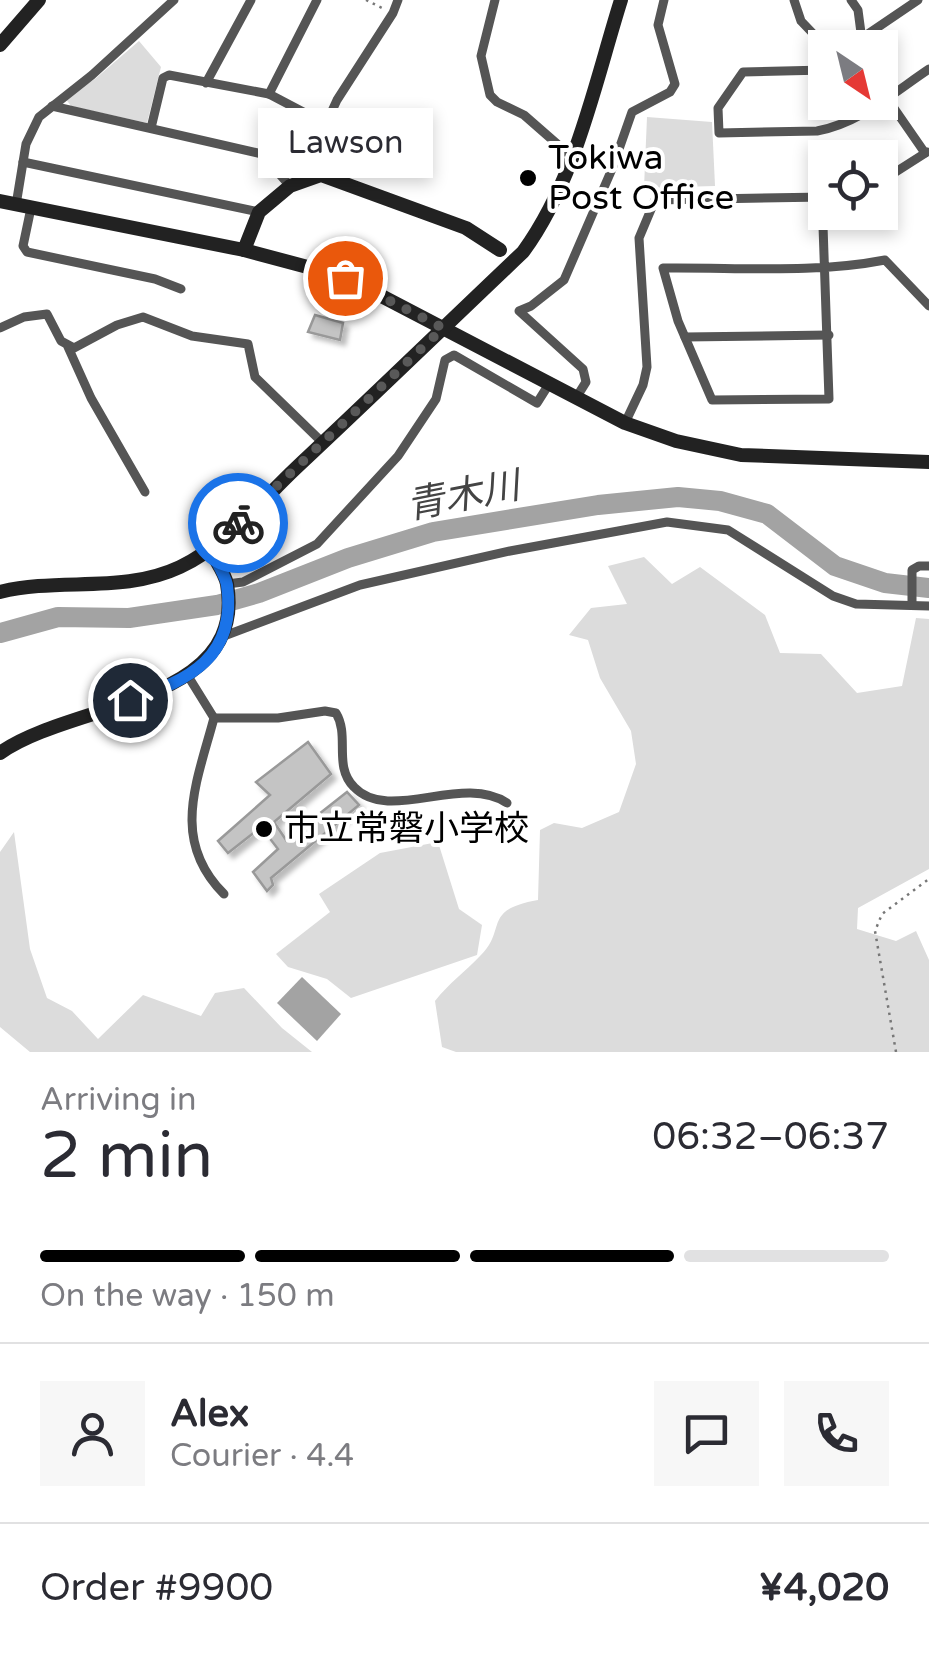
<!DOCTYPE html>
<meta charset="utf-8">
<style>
:root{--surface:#fff;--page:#f7f7f7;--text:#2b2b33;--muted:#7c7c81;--line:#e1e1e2;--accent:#000}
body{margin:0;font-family:"Varela Round","Noto Sans JP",sans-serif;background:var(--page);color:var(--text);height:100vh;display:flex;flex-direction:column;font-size:38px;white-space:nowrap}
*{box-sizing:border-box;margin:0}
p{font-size:32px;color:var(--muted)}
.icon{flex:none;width:55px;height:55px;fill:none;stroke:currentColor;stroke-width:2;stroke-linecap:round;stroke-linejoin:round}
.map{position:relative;height:1052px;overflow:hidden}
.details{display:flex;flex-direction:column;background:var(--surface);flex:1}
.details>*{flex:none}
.needle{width:65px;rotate:145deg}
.buttons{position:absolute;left:808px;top:30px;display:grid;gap:20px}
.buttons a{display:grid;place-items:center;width:90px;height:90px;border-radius:0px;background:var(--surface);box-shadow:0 5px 15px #0003;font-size:50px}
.pin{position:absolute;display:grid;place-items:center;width:85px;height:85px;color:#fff;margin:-42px;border:5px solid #fff;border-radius:50%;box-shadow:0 2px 10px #0007}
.courier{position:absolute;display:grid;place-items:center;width:100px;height:100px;margin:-50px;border:8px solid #1a73e8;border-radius:50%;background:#fff;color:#222;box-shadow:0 2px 12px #0007}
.bubble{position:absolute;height:70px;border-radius:0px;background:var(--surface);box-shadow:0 5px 15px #0003;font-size:32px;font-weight:600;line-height:70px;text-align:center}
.head em{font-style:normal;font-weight:600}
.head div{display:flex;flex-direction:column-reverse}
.head{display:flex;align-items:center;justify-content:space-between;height:170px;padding:0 40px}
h1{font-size:65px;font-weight:600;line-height:75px}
.bar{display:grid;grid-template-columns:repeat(4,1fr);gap:15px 10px;align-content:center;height:120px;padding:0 40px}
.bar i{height:12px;border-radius:8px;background:var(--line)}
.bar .selected{background:var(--accent)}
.bar p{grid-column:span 4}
.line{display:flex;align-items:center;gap:25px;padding:0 40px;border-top:2px solid var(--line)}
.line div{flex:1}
.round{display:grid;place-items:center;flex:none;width:105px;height:105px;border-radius:0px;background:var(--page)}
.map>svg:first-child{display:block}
.green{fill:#dcdcdc}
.water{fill:#a3a3a3}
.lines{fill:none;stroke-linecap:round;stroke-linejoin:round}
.river{stroke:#a3a3a3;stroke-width:20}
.building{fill:#c4c4c4;stroke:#999;stroke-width:2.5;filter:url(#shadow)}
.path{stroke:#777;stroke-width:2.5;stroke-dasharray:2.5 5;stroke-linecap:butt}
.street{stroke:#555;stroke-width:9}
.secondary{stroke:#222;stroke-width:14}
.done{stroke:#595959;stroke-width:10;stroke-dasharray:0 18}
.route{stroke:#1a73e8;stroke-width:12}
.poi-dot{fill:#000;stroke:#fff;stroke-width:4}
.labels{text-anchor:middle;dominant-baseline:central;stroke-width:8;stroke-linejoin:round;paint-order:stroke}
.poi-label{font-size:35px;fill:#000;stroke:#fff;text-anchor:start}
.water-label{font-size:38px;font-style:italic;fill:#444;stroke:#fff}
</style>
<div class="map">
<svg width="929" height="1052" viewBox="0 0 929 1052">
<defs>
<filter id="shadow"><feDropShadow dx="5" dy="5" stdDeviation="2.5" flood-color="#0004"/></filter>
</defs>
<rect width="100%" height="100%" fill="#fff"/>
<g class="green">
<polygon points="139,41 161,67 147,123 71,106 65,98 95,79"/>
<polygon points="647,117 712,122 715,186 644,188"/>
<path d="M644,557L672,584L700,567L765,615L780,653L821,654L857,693L902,686L916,618L929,619V869L858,908L857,929L896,941L916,931L929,960V1052H456L442,1047L435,1001C449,983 465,972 480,956C508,929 481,910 538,900L540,830L554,823L582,828L619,812L636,764L631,731L600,678L588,640L569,635L591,608L627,604L608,566Z"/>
<polygon points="14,832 30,949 47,998 72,1011 98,1039 143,995 201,1016 215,993 244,988 282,1028 312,1052 30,1052 0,1027 0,852"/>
<polygon points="438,842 459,909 482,925 477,955 351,998 327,979 288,967 276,954 330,912 319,894 380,853"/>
</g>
<polygon class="water" points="302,977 341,1014 317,1041 277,1003"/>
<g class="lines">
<polyline class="river" points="0,633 58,617 129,618 217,605 259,593 348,558 433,532 598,505 678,497 720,501 767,514 835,566 885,583 929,588"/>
</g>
<g class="building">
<polygon points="315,315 343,323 340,340 308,332"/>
<polygon points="308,742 331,774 274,822 286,840 347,792 359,805 271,878 273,885 267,891 253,872 278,849 261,827 228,853 218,841 270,795 256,782"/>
</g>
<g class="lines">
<g class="path">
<polyline points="366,0 382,8"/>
<polyline points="896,1052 875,931 882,914 929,879"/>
</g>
<g class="street">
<polyline points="495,0 481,56 490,95 497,102 524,115 572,157"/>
<polyline points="794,0 801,21 823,44 825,62"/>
<polyline points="851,0 858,10 863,48"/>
<polyline points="862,38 918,0"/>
<path d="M825,70L743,72L718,108L719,133L817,131C860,123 893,93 929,69"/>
<polyline points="206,83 251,0"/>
<polyline points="880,88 925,153"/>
<polyline points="269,94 317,0"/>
<polyline points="853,102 861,115"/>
<polyline points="52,106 262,154 290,186"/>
<polyline points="151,128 163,78 169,75 269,94 326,124"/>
<polyline points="23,162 259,212"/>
<polyline points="321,175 326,124 337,100 393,13 398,0"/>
<polyline points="880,182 927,152"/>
<path d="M822,197L829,399L712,400L678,321L663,268C736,267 813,274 885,260L929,306"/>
<polyline points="16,205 26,144 39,117 92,75 174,0"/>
<polyline points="31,208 23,246 27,252 155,279 181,289"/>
<polyline points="0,328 24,317 47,314 61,341 74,348 117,325 143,317 192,336 248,344 255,377 323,443"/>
<polyline points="685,337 829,335"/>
<polyline points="68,347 91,398 145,492"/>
<polyline points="576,398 586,382 583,369 519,311 531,306 564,280 612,169 632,112 670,92 675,84 658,25 664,0"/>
<polyline points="625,423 643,385 647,367 639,238 655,200 825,197"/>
<polyline points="227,584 243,582 317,544 398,456 436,399 445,360 454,355 537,403 549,384"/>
<polyline points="912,605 912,570 919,566 929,566"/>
<polyline points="224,636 360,585 510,551 667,522 728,530 833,596 856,604 929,606"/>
<path d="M188,676L214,718C197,782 170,840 224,894"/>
<path d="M214,718H278L325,711L336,713C350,736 333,766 354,787C389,824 462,773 507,803"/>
</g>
<g class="secondary">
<polyline points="0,45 39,0"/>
<polyline points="0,201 244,250 345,277 625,423 676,441 741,455 929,462"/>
<polyline points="244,250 259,212 290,186 321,175 466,228 500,250"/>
<path d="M0,592C60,577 123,594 180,567C225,546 260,502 296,468C372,397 447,324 523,252C576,179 594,86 621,0"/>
<path d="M0,753C70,702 248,705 227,584C225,573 215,560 210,549"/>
</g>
</g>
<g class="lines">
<polyline class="done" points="238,523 443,328 345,278"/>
<path class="route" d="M130,700C190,680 237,657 227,585C225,574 215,560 210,549L238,523"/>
</g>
<g class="poi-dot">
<circle cx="528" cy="178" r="10"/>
<circle cx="264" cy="829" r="10"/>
</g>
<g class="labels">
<g class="poi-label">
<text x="548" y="158">Tokiwa<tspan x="548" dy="40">Post Office</tspan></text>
<text x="284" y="829">市立常磐小学校</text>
</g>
<g class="water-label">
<text transform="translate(463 496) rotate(-11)">青木川</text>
</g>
</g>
</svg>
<div class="buttons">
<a><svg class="needle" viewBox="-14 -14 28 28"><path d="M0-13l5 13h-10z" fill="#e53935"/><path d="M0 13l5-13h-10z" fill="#7c7c81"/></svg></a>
<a><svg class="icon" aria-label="locate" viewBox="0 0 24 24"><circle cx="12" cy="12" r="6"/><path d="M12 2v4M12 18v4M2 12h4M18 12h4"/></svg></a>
</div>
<div class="pin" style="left:345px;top:278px;background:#ea580c"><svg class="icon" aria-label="bag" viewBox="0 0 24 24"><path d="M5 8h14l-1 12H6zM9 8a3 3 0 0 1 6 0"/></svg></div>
<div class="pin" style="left:130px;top:700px;background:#1f2937"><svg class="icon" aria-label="home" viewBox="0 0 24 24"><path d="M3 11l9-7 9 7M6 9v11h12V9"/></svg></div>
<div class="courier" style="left:238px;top:523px"><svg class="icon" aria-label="bike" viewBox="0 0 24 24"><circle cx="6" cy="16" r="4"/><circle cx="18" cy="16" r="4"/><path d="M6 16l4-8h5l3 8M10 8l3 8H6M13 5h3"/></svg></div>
<div class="bubble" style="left:258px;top:108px;width:175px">Lawson</div>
</div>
<section class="details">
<div class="head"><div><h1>2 min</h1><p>Arriving in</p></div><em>06:32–06:37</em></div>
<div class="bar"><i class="selected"></i><i class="selected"></i><i class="selected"></i><i></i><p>On the way · 150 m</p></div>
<div class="line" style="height:180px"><a class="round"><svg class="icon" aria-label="person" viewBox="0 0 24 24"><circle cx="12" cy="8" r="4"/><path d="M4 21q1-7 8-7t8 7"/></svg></a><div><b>Alex</b><p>Courier · 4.4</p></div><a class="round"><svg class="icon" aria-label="chat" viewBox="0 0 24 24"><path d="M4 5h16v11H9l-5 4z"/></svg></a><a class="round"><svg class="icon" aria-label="phone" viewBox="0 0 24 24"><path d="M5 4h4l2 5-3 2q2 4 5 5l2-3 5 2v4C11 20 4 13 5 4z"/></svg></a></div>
<div class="line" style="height:130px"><div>Order #9900</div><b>¥4,020</b></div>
</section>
